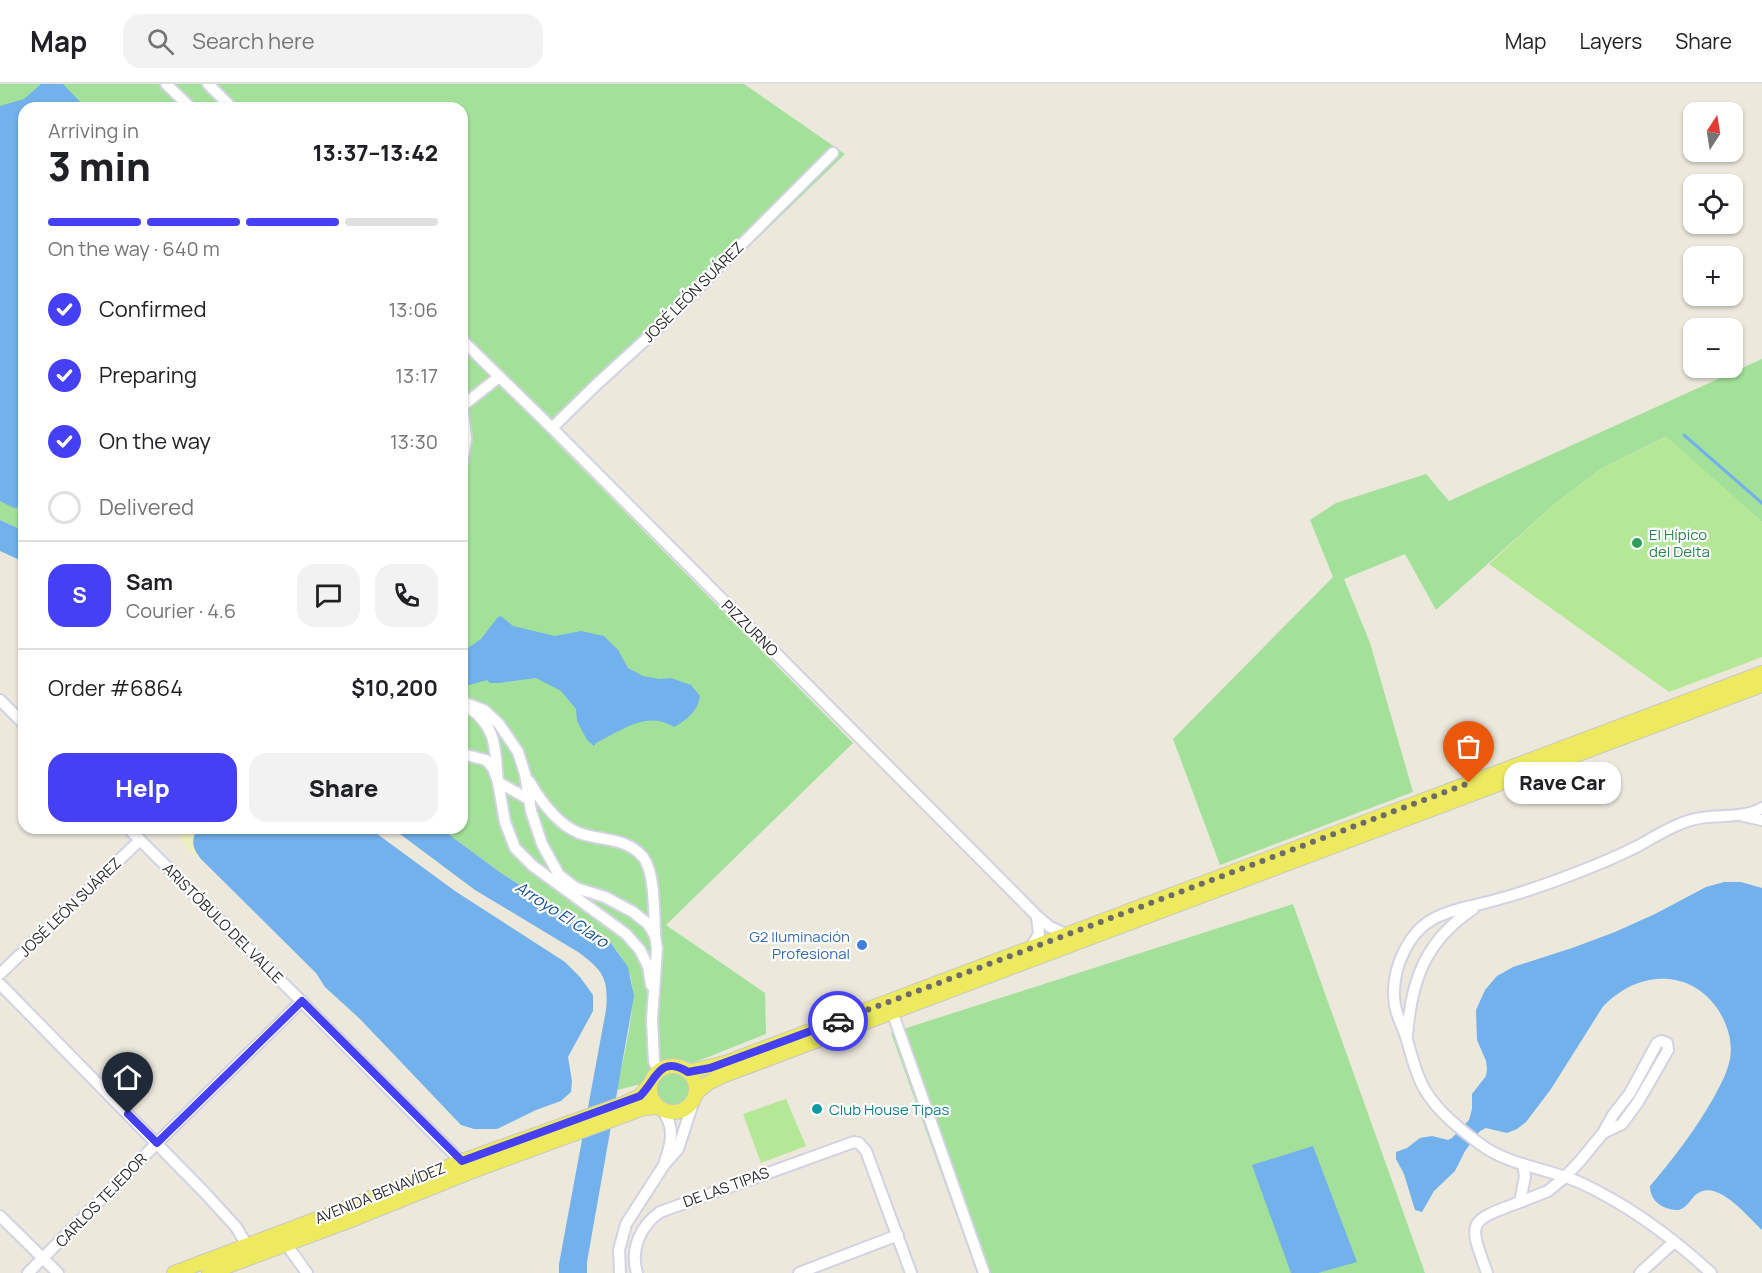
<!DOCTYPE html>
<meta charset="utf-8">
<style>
:root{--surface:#fff;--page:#f2f2f2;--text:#202124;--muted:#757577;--line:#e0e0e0;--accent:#4540f5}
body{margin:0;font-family:Manrope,sans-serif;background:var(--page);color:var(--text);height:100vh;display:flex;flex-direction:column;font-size:22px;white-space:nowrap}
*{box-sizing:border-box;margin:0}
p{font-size:20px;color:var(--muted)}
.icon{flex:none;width:33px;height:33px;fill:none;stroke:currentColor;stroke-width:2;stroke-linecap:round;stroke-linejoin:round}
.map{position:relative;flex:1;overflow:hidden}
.details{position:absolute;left:18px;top:18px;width:450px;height:732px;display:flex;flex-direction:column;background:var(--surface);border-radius:18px;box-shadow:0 2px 4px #0004}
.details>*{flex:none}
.needle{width:39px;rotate:12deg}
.tools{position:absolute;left:1683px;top:18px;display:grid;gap:12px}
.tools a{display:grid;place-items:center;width:60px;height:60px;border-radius:12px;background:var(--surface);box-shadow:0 2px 4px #0004;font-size:30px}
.pin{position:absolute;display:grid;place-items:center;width:51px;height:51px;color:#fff;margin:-62px -26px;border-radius:50% 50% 50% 0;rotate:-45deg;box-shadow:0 0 6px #0007}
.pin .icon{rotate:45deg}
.courier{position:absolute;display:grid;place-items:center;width:60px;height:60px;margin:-30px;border:4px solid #4540f5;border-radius:50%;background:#fff;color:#222;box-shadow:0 2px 8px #0007}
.bubble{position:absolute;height:42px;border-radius:18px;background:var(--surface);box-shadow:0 2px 4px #0004;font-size:20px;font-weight:800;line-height:42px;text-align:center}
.head em{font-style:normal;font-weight:800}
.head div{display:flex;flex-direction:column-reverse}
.head{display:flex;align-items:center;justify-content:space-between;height:102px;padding:0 30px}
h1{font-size:39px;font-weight:800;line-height:45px}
.bar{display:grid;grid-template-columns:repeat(4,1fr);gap:9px 6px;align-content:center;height:72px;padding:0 30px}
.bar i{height:8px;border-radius:4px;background:var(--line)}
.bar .selected{background:var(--accent)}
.bar p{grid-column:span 4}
.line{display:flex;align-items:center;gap:15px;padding:0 30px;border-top:2px solid var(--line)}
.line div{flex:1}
.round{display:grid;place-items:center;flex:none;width:63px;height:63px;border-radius:18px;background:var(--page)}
ol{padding:0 30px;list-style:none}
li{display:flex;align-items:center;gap:18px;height:66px}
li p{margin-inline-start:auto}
li .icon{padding:6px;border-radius:50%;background:var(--accent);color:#fff;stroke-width:4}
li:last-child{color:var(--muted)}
li i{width:33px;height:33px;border:3px solid var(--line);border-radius:50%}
.primary-button{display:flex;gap:12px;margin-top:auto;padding:12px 30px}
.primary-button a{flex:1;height:69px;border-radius:18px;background:var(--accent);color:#fff;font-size:24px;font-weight:800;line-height:69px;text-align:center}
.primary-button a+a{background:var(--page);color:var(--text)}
header{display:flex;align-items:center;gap:36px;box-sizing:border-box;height:84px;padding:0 30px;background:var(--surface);border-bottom:2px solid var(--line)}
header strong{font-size:28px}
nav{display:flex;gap:33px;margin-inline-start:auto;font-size:21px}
.search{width:420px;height:54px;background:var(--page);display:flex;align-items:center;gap:15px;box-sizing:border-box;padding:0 21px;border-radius:18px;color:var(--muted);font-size:22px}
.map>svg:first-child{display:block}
.green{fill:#a3e19a}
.sand{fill:#edf0c0}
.pitch{fill:#b4e896}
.water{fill:#72b1eb}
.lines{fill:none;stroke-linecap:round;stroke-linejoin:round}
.stream{stroke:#72b1eb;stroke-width:3}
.minor-casing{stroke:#d2d2e3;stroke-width:14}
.major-casing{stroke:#c8c8c8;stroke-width:16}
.minor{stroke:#fff;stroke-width:10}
.major{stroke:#edea60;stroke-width:14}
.done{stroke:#6e6c68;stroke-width:6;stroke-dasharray:0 10.8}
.route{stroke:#4540f5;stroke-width:8}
.leisure-dot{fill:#2e9e5b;stroke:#fff;stroke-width:2}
.shop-dot{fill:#3f7fe0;stroke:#fff;stroke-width:2}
.culture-dot{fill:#0f9aa8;stroke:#fff;stroke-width:2}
.labels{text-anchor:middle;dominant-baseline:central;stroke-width:4.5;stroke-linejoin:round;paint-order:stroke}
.street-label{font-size:15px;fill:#2a2a2a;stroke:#fff}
.leisure-label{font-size:15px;fill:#27864d;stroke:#fff;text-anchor:start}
.shop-label{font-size:15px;fill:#366cbe;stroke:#fff;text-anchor:end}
.culture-label{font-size:15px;fill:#0d838f;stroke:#fff;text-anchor:start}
.water-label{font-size:16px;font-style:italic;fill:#114d97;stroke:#fff}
</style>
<header>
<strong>Map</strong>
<div class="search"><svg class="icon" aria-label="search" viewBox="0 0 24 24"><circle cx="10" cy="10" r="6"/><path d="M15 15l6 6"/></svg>Search here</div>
<nav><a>Map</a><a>Layers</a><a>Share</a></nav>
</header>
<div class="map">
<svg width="1762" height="1189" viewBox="0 0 1762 1189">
<rect width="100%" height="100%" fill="#ece8dc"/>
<g class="green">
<path d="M0,0H744L845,70L551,353L853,659L666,841L765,909L766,950L693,979L674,975L665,976L654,982L641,1000L617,1006C622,978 639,916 630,891C626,879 619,869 611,859L501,789L440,744H462V24H24V447L0,436Z"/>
<polygon points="1762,275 1762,438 1666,353 1599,386 1556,419 1436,526 1405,470 1344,495 1370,559 1413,708 1220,781 1173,655 1333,493 1310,436 1336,419 1426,390 1449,417"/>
<polygon points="1293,820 1425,1189 977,1189 891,949"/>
<circle cx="673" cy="1007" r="18"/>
</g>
<path class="sand" d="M176,744H197C192,756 194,766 201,775C188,768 181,758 176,744Z"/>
<g class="pitch">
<polygon points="1667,353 1762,438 1762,573 1669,608 1489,480 1556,419 1599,386"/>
<polygon points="786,1015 806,1062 761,1079 743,1030"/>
</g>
<g class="water">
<polygon points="41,0 63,0 86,24 24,24 24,423 14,424 0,417 0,22 24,15"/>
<polygon points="0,436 24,447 24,478 0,467"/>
<path d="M501,532L513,542L555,552L581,547L604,552L618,566L628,584L643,592L659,595L671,594L691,601L700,612C698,627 687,636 674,643C647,626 621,647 596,659L594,662L587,656L577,637L576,625L561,607L536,594L499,599H490L487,596L466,602L462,600V568L481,555L498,533Z"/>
<path d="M197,744H369L455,807L565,878L580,893L593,911V927L568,973L572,997L571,1008L561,1017L536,1026L497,1045H474L461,1041L360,935L325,903L316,889L201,775C192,764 191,757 197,744Z"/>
<path d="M392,744H440L501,789L611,859L628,883L634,912L587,1178V1189H559V1180L606,926C609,895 603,886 578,868L475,806Z"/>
<path d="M1724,798H1741L1762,804V1146C1748,1133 1720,1098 1700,1108C1691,1112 1689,1123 1679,1126C1664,1126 1650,1118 1650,1102C1674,1074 1696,1045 1714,1013C1720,1002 1726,991 1729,979C1734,961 1728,942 1719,927C1690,882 1635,887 1602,924L1551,1005L1526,1038L1517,1045L1507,1049L1486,1044L1480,1047L1465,1067L1455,1087L1434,1107L1422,1128L1415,1126L1404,1090L1396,1075V1068L1407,1064L1420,1054L1432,1052L1448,1056L1452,1054L1469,1036L1472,1025V1010L1486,992L1487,985L1486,977L1477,956L1476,926L1485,906L1497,892L1513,883L1572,864L1615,848L1655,830L1706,803Z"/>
<polygon points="1313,1062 1357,1178 1318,1189 1291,1189 1252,1081"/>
</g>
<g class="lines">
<polyline class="stream" points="1684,351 1762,419"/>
<g class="minor-casing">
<g id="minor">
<polyline points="166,0 191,24"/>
<polyline points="208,0 232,24"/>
<polyline points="462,256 552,344 1037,832 1050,843 1068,851"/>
<polyline points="462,318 466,355 462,379"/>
<polyline points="462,322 499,293"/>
<polyline points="552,344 597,300 654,248 833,69"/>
<polyline points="0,616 24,640"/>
<polyline points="462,618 484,626 499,640 518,668 525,690 531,727 542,760 559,791 576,804 605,813 633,828 648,840 655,852 657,865 652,935 654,977 658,987"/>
<path d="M469,624C498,643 495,668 498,698L530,716"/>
<polyline points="462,670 486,676 493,684 498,698 505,738 515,764 533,782 626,850 640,866 648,882 651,901"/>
<path d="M529,697C540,716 557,740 579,749C601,757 626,753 643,773C655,788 654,829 655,849"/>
<polyline points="1744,732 1762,736"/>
<polyline points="128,744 465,1081"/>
<polyline points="1030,865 1039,850 1037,833"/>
<polyline points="0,890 140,756"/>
<polyline points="0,900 205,1109 236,1143 247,1161"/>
<polyline points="893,930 984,1189"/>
<path d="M1407,952C1411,897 1425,857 1473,825"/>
<path d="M662,1026C675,1043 672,1058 665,1077"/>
<polyline points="1523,1080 1525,1092 1520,1118 1548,1107 1565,1093 1580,1077 1603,1049 1613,1031 1630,1009 1657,959 1661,957 1667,959 1668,966 1638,1018 1622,1040 1603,1049"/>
<polyline points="0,1132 58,1189"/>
<polyline points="286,1160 307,1189"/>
<polyline points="28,1189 157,1059 302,917"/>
<polyline points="620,1189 619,1166 626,1140 664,1081 678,1065 694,1016"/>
<path d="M637,1189C630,1166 640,1142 660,1128L854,1058L859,1059L866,1067L911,1189"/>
<polyline points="799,1189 898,1151"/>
<path d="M1487,1189C1468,1136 1467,1138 1520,1118"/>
<polyline points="1640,1189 1674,1158"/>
<path d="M1711,1189C1673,1154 1628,1121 1581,1099C1548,1084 1509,1082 1480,1060C1460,1045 1438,1028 1425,1006C1414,988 1411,966 1404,947C1399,935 1394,924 1394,912C1393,883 1408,849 1433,835C1453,824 1477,822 1499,815C1525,808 1550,799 1576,789C1597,781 1618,772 1638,762C1655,753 1672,741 1691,736C1714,729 1741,736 1762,724"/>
</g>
</g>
<g class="major-casing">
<g id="major">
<circle cx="673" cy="1005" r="23"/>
<polyline points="688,988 725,979 1762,589"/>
<polyline points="696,1009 708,999 725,991 1762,601"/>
<polyline points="174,1189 338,1127 462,1077 625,1019 640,1012 650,1000"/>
<polyline points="209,1189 346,1138 470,1088 625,1031 644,1024 657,1023"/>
</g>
</g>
<use href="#minor" class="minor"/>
<use href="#major" class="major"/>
</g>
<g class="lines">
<polyline class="done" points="838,937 1469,699"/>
<path class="route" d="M128,1030L157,1059L302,917L462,1077L640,1012C656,997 659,970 688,988L710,984L838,937"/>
</g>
<circle class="leisure-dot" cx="1637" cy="459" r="6"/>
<circle class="shop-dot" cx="862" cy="861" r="6"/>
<circle class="culture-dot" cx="817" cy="1025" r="6"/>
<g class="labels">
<g class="street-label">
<text transform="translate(693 208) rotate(-45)">JOSÉ LEÓN SUÁREZ</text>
<text transform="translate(750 544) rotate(45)">PIZZURNO</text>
<text transform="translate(70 823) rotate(-44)">JOSÉ LEÓN SUÁREZ</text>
<text transform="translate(223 839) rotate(45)">ARISTÓBULO DEL VALLE</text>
<text transform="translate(726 1103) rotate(-20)">DE LAS TIPAS</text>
<text transform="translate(380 1109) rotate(-22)">AVENIDA BENAVÍDEZ</text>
<text transform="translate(101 1116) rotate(-46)">CARLOS TEJEDOR</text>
</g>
<g class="leisure-label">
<text x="1649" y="450">El Hípico<tspan x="1649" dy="17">del Delta</tspan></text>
</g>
<g class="shop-label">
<text x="850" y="852">G2 Iluminación<tspan x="850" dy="17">Profesional</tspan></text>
</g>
<g class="culture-label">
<text x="829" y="1025">Club House Tipas</text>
</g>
<g class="water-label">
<text transform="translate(562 830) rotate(33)">Arroyo El Claro</text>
</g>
</g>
</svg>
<div class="tools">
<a><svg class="needle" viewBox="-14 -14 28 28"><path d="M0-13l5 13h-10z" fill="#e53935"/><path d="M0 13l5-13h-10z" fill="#757577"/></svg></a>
<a><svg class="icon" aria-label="locate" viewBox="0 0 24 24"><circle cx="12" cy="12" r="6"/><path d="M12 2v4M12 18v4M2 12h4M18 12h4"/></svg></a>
<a>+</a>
<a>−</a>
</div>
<div class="pin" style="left:1469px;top:699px;background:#ea580c"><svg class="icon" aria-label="bag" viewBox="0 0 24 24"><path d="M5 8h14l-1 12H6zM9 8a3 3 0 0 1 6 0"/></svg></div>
<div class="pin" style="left:128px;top:1030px;background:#1f2937"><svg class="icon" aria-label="home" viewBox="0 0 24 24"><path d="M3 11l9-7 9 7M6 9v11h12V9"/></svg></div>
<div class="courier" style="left:838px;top:937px"><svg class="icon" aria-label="car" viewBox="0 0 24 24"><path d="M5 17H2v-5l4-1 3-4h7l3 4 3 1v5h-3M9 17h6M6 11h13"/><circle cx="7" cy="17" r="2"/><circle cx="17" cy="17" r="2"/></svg></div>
<div class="bubble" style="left:1504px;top:678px;width:117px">Rave Car</div>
<section class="details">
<div class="head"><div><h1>3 min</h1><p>Arriving in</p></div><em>13:37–13:42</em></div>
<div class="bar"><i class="selected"></i><i class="selected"></i><i class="selected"></i><i></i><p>On the way · 640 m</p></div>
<ol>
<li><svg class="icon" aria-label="check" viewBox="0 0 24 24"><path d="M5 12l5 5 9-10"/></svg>Confirmed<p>13:06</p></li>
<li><svg class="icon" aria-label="check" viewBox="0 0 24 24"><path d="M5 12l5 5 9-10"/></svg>Preparing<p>13:17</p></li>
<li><svg class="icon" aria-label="check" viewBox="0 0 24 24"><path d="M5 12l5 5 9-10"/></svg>On the way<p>13:30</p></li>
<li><i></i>Delivered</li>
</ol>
<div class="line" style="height:108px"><b class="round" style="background:var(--accent);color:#fff">S</b><div><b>Sam</b><p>Courier · 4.6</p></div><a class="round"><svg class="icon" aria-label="chat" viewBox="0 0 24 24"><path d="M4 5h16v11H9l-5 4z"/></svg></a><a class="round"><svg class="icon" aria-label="phone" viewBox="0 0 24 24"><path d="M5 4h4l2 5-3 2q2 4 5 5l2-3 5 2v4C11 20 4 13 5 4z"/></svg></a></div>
<div class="line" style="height:78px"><div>Order #6864</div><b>$10,200</b></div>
<div class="primary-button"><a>Help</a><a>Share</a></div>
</section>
</div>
